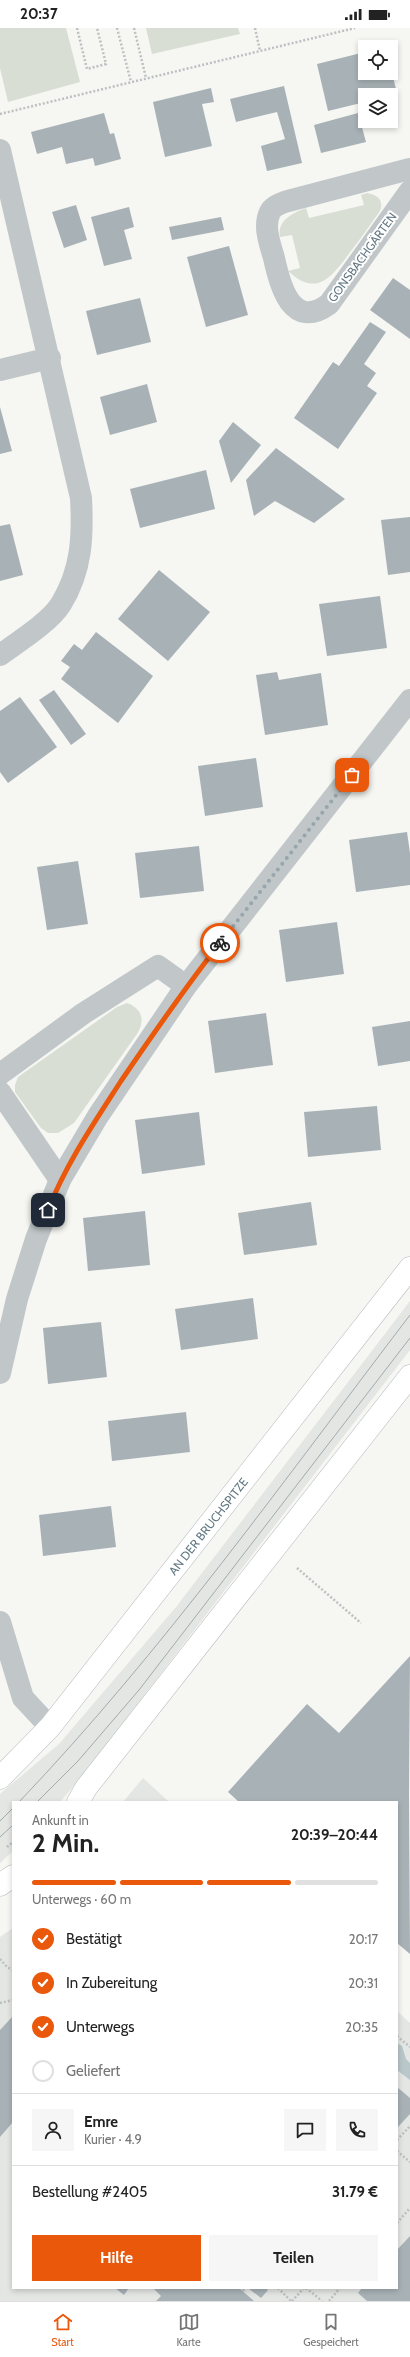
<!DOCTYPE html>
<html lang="de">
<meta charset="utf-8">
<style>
:root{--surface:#fff;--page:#f6f6f6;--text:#222;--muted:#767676;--line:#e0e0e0;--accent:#ea580c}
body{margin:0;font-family:Cabin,sans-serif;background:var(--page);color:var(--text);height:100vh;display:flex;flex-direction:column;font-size:15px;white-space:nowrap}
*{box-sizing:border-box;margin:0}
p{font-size:13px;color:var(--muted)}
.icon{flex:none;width:22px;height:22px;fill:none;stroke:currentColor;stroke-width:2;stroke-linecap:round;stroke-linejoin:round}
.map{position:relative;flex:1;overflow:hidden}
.sheet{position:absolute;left:12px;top:1773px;width:386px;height:488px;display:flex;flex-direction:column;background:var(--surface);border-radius:0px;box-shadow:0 2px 6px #0003}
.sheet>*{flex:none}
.fabs{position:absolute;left:358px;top:12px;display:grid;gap:8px}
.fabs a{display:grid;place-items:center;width:40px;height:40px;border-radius:0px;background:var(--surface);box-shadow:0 2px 6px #0003;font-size:20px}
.pin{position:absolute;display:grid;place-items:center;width:34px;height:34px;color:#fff;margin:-17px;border-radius:8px;box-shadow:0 2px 6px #0006}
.courier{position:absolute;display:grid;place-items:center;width:40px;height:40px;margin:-20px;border:3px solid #ea580c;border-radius:50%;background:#fff;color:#222;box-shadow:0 1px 5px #0007}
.overview em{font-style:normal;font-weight:700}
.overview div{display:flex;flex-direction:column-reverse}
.overview{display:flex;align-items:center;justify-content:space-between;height:68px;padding:0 20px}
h1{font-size:26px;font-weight:700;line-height:30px}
.bar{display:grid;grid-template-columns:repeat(4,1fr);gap:6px 4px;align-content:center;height:48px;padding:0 20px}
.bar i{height:5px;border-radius:3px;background:var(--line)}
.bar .on{background:var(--accent)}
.bar p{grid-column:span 4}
.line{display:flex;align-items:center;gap:10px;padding:0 20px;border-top:1px solid var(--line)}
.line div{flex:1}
.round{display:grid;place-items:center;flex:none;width:42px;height:42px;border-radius:0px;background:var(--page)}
ol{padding:0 20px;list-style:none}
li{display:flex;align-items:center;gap:12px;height:44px}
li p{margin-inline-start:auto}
li .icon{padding:4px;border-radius:50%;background:var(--accent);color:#fff;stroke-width:4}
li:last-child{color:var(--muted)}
li i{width:22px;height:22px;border:2px solid var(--line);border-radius:50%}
.primary-button{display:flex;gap:8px;margin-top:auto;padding:8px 20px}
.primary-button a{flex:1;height:46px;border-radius:0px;background:var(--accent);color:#fff;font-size:16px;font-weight:700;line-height:46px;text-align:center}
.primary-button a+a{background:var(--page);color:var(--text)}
.status{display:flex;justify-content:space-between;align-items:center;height:28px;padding:0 20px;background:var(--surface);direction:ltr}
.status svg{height:11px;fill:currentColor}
.menu{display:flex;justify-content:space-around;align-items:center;height:56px;border-top:1px solid var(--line);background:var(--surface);font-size:11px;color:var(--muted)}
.menu a{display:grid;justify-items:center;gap:2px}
.menu .on{color:var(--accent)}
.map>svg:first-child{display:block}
.built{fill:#e4e6e4}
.green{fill:#d8ded4}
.water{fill:#b9c7ca}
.building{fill:#a8b2b6}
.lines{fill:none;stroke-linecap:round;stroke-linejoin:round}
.secondary-casing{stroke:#b4babe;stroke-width:23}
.path{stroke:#bdc0c2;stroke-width:2.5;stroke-dasharray:2 2;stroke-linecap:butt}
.minor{stroke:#c1c7c9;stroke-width:22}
.secondary{stroke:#fff;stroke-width:22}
.tram{stroke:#a2aaaf;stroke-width:1}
.done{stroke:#97a5ac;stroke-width:4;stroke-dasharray:0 7.2}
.route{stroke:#ea580c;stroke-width:5}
.labels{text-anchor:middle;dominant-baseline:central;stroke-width:4;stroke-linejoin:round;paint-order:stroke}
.street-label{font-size:12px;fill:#647985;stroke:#fff}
</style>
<div class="status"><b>20:37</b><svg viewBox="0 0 49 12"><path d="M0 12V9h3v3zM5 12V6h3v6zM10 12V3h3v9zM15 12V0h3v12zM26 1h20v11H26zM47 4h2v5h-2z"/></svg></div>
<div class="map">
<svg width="410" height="2273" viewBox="0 0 410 2273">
<rect width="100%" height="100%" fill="#f6f6f3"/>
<g class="built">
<polygon points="410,1273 410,1322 78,1753 60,1774 13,1774 13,1823 0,1835 0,1766 59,1716 176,1579"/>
<polygon points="143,1750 169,1774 123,1774"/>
<polygon points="13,1900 13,2260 397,2260 397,1983 410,1995 410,2273 0,2273 0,1909"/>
</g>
<g class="green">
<polygon points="0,0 66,0 80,54 8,74 0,40"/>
<polygon points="146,0 238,0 240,6 152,26"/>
<path d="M367,165C378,167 384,172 380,183C370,197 361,210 351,223C333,247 318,271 288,243L300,240L292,207L280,209C277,192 293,185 306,180L309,190L364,177L361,167Z"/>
<path d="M127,975C143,981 145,993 137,1006L74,1095L58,1105H48L41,1100L15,1064V1057L18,1049L117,979Z"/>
</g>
<polygon class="water" points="397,2015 402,2018 406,2031 410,2035 410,2052 397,2042"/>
<g class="building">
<polygon points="365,24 365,45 392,45 397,65 365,67 365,74 328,83 317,36"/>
<polygon points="284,58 302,135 267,143 261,118 285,111 277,84 236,94 230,71"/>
<polygon points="211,60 214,74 202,76 212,118 165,129 153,74"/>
<polygon points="104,85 110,106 114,105 121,131 95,138 93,130 66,136 62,119 37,126 31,104"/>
<polygon points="358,85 366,114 321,125 314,97"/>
<polygon points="76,177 87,212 64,220 52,184"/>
<polygon points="129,179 134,199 124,202 132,231 104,238 91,189"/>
<polygon points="221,189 224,202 172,212 169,199"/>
<polygon points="229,218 248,287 206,299 187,229"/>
<polygon points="393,250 410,262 410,311 370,282"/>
<polygon points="140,270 151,314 97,327 86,283"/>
<polygon points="370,294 386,304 364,336 376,345 367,358 377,365 338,421 294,390 333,334 339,338"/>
<polygon points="147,356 157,394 110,407 100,369"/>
<polygon points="0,379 12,423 0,426"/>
<polygon points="233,394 261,417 231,455 219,413"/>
<polygon points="276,420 345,471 314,495 275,473 254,488 246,452"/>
<polygon points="206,442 215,481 140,500 130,461"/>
<polygon points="410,489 410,544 388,547 381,492"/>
<polygon points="10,496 23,547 0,553 0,498"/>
<polygon points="159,542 210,584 168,633 118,591"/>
<polygon points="380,568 387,620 327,628 319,576"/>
<polygon points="96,604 153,648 118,695 61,651 70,639 61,633 74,616 82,622"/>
<polygon points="277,644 279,652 321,645 328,697 265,707 256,647"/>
<polygon points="54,662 86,706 71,717 39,672"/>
<polygon points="20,669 57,719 8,755 0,744 0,683"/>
<polygon points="256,730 263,779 205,788 198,738"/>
<polygon points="407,804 410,825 410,857 356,864 349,812"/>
<polygon points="199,818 204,863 140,870 135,825"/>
<polygon points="78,833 88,896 47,902 37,839"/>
<polygon points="337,894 344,946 286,954 279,902"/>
<polygon points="266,985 273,1037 215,1045 208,993"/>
<polygon points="410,993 410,1033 378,1038 372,999"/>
<polygon points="377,1078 381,1122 308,1129 304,1084"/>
<polygon points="199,1084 205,1137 142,1146 135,1092"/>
<polygon points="311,1174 317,1217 244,1227 238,1185"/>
<polygon points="145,1183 150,1237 88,1243 83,1190"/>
<polygon points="253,1270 258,1311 181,1322 175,1281"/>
<polygon points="101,1294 107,1349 48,1356 43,1300"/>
<polygon points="186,1384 190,1424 112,1433 108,1393"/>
<polygon points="111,1478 116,1519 43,1528 39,1487"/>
<polygon points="410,1628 409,1767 410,1926 397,1915 397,1774 239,1774 228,1764 307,1676 339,1705"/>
<polygon points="13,1988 13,2094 0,2109 0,2002"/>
<polygon points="397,2059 410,2070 410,2086 397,2100"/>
<polygon points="410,2208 410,2273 367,2273 358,2265 362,2260 397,2260 397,2222"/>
<polygon points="115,2260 129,2260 124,2267"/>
<polygon points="153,2260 239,2260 254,2273 156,2273 161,2268"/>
<polygon points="248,2260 266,2260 268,2262 261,2270"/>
</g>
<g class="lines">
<g class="secondary-casing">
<g id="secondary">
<path id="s1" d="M0,1750L50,1699L410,1240"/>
<polyline points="78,1774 86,1760 410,1348"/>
<polyline points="0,1857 13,1848"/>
</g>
</g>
<g class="path">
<polyline points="77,0 87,41 106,36 97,0"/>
<polyline points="117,0 131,54"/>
<polyline points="134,0 146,50"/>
<polyline points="255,0 260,23"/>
<polyline points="0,86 355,0"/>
<polyline points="297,1540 361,1595"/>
<polyline points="7,1819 13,1814"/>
<polyline points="0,1931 7,1939 13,1942"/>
<polyline points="0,1975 13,1972"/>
<polyline points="397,2008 410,2019"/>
<polyline points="397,2112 410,2098"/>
<polyline points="397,2123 410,2134"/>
<polyline points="397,2195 410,2180"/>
<polyline points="278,2260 291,2273"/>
<polyline points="306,2260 322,2273"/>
<polyline points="243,2263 245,2260"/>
<polyline points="292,2273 304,2260"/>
<polyline points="329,2273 340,2260"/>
</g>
<g class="minor">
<path d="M0,122L81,470C83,508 82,542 61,576C50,594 18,614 0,627"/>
<path d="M410,141L288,173C281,175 273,178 270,184C263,198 270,216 274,230C280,258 292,303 329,276L410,163"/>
<polyline points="0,342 50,330"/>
<polyline points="0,1046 84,985 158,938 186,958"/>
<polyline points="0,1064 60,1152"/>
<polyline points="0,1345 17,1271 36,1211 60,1152 98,1088 186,958 410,672"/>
<polyline points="0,1594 23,1670 50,1699"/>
</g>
<use href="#secondary" class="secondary"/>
<g class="tram">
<path d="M19,1774C163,1623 284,1452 410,1287"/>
<polyline points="37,1774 78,1733 139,1662 410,1310"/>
<polyline points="0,1793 13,1780"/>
<polyline points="0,1809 13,1797"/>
</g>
</g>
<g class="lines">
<polyline class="done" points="220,915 352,747"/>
<path class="route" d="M48,1182C66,1136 94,1095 121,1053C153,1006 185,960 220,915"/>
</g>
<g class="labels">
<g class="street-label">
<text transform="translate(362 229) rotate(-54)">GONSBACHGÄRTEN</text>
<text stroke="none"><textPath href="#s1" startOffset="327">AN DER BRUCHSPITZE</textPath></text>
</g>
</g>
</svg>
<div class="fabs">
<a><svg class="icon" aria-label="locate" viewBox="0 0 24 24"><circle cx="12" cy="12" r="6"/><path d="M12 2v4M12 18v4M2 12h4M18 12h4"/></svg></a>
<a><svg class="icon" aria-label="layers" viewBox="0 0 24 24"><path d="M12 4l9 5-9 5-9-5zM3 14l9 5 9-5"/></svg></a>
</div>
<div class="pin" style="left:352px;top:747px;background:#ea580c"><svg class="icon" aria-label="bag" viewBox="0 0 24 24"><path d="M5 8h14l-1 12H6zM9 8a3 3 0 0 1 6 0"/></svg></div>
<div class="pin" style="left:48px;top:1182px;background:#1f2937"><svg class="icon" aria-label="home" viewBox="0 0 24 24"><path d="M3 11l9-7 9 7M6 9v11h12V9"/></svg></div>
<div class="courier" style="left:220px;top:915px"><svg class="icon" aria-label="bike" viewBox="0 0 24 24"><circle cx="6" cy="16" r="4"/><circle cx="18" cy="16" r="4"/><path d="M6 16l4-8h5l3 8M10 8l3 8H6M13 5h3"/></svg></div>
<section class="sheet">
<div class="overview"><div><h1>2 Min.</h1><p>Ankunft in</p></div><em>20:39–20:44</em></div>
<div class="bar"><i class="on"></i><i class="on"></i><i class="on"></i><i></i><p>Unterwegs · 60 m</p></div>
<ol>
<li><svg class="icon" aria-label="check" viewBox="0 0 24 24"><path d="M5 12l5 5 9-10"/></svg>Bestätigt<p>20:17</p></li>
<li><svg class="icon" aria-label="check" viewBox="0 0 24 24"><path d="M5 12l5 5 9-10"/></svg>In Zubereitung<p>20:31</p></li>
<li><svg class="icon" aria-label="check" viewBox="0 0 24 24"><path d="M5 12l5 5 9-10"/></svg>Unterwegs<p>20:35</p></li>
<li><i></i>Geliefert</li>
</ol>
<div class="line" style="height:72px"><a class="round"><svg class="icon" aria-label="person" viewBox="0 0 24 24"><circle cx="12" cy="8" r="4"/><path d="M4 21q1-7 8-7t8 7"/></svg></a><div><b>Emre</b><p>Kurier · 4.9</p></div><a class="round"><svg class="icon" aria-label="chat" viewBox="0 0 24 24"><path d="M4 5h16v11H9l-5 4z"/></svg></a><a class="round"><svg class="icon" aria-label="phone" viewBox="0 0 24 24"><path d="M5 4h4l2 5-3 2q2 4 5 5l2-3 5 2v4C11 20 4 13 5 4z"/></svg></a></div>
<div class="line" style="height:52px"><div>Bestellung #2405</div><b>31.79 €</b></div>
<div class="primary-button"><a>Hilfe</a><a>Teilen</a></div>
</section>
</div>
<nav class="menu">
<a class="on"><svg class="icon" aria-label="home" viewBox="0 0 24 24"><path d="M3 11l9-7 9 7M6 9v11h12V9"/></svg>Start</a>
<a><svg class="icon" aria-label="map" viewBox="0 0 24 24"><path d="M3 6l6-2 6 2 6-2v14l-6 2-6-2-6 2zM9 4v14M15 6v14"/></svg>Karte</a>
<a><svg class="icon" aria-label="saved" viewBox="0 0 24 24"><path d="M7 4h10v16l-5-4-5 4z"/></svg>Gespeichert</a>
</nav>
